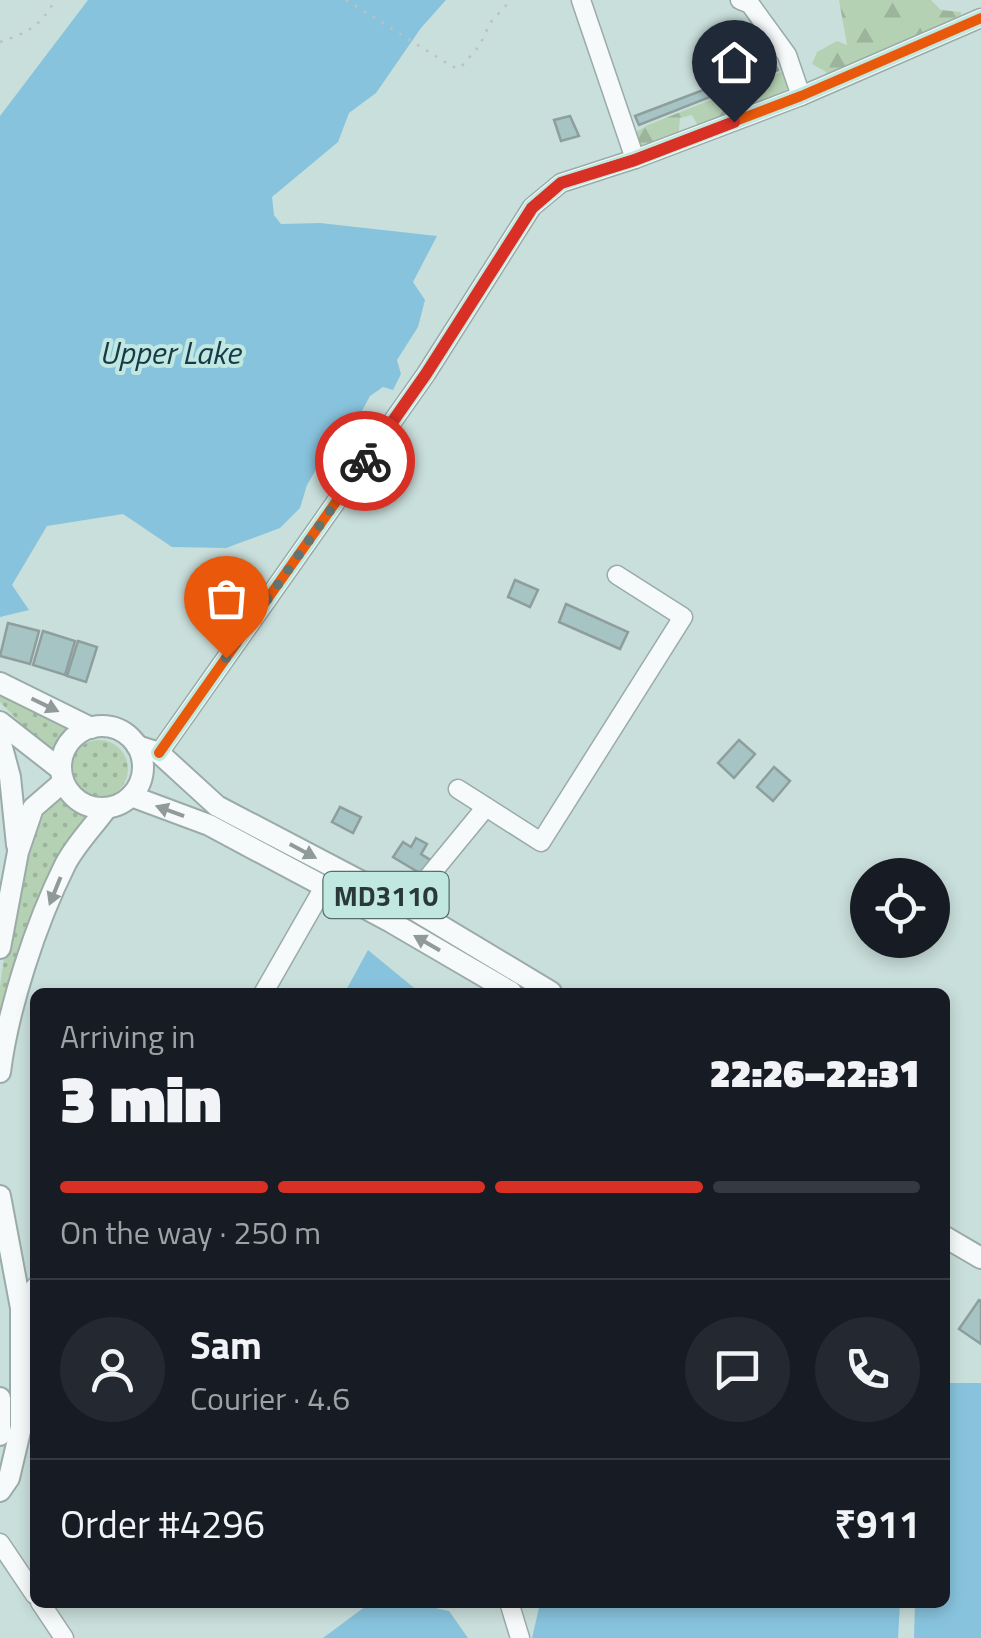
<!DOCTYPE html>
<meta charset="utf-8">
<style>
:root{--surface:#171b24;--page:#242831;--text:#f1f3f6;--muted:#9ea1a6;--line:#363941;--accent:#d93025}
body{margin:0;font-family:"Titillium Web",sans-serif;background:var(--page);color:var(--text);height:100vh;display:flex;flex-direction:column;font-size:38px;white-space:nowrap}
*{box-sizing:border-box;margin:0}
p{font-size:32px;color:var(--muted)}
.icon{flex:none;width:55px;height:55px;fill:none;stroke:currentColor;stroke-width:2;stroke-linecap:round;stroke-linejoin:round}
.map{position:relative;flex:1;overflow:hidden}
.side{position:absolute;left:30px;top:988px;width:920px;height:620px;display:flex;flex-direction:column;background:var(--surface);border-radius:15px;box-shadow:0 5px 15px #0003}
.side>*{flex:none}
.fabs{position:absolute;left:850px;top:858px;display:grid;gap:20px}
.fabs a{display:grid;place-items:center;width:100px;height:100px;border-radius:50%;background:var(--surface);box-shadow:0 5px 15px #0003;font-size:50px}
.pin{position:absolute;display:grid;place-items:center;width:85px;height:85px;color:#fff;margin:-102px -42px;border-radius:50% 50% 50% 0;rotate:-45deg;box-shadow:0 0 10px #0007}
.pin .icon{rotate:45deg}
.courier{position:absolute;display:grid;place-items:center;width:100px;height:100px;margin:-50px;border:8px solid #d93025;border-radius:50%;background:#fff;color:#222;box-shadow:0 2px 12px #0007}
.overview em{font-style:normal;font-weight:800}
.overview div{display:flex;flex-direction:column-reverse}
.overview{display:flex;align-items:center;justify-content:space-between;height:170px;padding:0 30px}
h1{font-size:65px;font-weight:800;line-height:75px}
.bar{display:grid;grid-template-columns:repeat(4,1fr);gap:15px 10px;align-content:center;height:120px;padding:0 30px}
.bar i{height:12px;border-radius:8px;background:var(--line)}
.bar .current{background:var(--accent)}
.bar p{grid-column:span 4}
.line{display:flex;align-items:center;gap:25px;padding:0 30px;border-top:2px solid var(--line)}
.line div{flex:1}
.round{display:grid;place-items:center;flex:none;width:105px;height:105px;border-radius:52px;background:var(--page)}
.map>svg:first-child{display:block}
.grass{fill:url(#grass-dots)}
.forest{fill:url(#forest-firs)}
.water{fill:#88c3dd}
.building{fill:#a7c4c5;stroke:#8e9e9d;stroke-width:2.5}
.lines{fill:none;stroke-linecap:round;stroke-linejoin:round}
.minor-casing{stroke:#9aaba8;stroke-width:21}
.major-casing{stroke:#9aaba8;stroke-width:24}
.path{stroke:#bac1c0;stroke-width:2.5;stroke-dasharray:2.5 8;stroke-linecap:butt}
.minor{stroke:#f7fafa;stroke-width:18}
.major{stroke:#f7fafa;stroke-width:20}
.cycleway-casing{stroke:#c0e8e1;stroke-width:16}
.cycleway{stroke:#e8590c;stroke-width:10}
.oneway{fill:#909a98}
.done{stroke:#627370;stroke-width:10;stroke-dasharray:0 18}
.route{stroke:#d93025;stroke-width:12}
.labels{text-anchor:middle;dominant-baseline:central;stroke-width:8;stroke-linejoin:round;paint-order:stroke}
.shield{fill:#c0e8e1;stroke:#576e6a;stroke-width:2.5}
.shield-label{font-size:28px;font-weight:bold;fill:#2a3937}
.water-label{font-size:32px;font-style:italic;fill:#17394a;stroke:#c0e8e1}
</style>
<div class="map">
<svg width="981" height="1638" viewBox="0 0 981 1638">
<defs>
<pattern id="grass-dots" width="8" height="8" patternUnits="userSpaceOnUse" patternTransform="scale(2.5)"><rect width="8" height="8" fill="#b5d1b4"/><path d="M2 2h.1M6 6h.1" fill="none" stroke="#9cb49b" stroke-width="1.8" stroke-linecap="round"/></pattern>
<pattern id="forest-firs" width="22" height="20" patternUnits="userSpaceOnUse" patternTransform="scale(2.5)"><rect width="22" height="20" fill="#b5d1b4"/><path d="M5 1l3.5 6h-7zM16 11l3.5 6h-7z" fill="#9cb49b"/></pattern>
</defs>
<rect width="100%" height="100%" fill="#c9dfdb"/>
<g class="grass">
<polygon points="0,689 72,727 64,734 52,755 0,702"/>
<circle cx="99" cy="769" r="29"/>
<path d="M55,789L87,817L54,863L20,954L0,1041C0,1023 0,1004 0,986C8,927 29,842 55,789Z"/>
</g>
<g class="forest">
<polygon points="839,0 931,0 941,10 961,12 960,22 829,79 826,72 812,64 817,52 837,41 847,45"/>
<polygon points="783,71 789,75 787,89 780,98 701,131 692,115 680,118 678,140 646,150 636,144 636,132 648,125"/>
</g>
<g class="water">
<polygon points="88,0 446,0 421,28 376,93 349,113 338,142 272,197 274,215 281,224 320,223 437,236 413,282 425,300 418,327 397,360 401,374 393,390 383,387 370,396 349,435 337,448 324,456 307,485 300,508 280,528 226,548 172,547 123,514 47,526 12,585 29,610 0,617 0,116"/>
<polygon points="368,950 419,992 345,992"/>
<polygon points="949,1383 981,1383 981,1638 914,1638 915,1603 945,1602 945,1385"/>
<polygon points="545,1602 900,1603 898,1638 532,1638 539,1608"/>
<polygon points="370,1603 413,1603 449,1611 468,1638 323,1638"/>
</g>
<g class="building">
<polygon points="774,63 778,70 639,125 635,116"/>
<polygon points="570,116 579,136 561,141 554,120"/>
<polygon points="515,580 538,590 530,607 508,597"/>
<polygon points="243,583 254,590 232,624 221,616"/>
<polygon points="566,604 628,632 620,649 559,622"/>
<polygon points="8,623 39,631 30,664 0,656"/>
<polygon points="43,631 75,641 65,675 33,665"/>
<polygon points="78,641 97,647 86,682 67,676"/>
<polygon points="739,740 755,754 734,778 718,763"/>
<polygon points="774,767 790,781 773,801 757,787"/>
<polygon points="340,807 361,817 353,833 332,822"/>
<polygon points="416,838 427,844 421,854 432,861 423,875 393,857 403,842 411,847"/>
<polygon points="979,1300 981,1301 981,1344 959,1329"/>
</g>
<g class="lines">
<g class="minor-casing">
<g id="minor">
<polyline points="581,0 635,159"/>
<polyline points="740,0 750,4 787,55 801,96"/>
<polyline points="159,753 426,374 532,207 561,183 635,159 801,96 981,18"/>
<polyline points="458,789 541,842 683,617 617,575"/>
<polyline points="398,914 486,807"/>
<polyline points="264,992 324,887"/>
<polyline points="21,1308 35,1287"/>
<polyline points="0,1543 35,1595"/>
<polyline points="40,1602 64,1638"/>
<polyline points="509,1602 520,1638"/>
</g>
</g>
<g class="major-casing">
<g id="major">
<polyline points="0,683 91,728"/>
<polyline points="0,722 60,769"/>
<circle cx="102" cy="767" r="41"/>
<polyline points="0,740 10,777 17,845"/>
<polyline points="137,746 159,753 217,806 406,905 551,992"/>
<polyline points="131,796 209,825 391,922 511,992"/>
<polyline points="0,948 18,852 33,808 63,782"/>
<path d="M0,1072C8,1008 36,923 65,865C75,845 93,827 106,809"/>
<polyline points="0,1196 21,1308 21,1427 9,1478 0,1491"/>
<polyline points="945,1237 981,1258"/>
<polyline points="0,1398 0,1435"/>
</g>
</g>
<g class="path">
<polyline points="346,0 453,67 460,68 480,45 490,23 511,0"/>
<path d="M0,42C28,32 40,27 55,0"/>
</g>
<use href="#minor" class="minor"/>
<use href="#major" class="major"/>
<g class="cycleway-casing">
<polyline id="cycleway" points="159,753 426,374 532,207 561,183 635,159 801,96 981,18"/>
</g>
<use href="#cycleway" class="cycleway"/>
</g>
<defs><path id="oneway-solid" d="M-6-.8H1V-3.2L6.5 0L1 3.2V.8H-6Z" transform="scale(2.5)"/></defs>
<g class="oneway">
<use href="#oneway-solid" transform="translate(45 705) rotate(26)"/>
<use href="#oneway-solid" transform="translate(170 811) rotate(-160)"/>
<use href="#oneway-solid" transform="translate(303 851) rotate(28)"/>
<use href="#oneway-solid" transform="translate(55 891) rotate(112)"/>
<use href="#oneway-solid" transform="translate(427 943) rotate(-150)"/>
</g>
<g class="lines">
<polyline class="done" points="226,658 365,461"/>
<polyline class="route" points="365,461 426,374 532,208 561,183 635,160 734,122"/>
</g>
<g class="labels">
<rect class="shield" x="323.5" y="872" width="125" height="46" rx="8"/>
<g class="shield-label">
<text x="386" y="895">MD3110</text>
</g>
<g class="water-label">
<text x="170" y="352">Upper Lake</text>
</g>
</g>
</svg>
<div class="fabs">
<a><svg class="icon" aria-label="locate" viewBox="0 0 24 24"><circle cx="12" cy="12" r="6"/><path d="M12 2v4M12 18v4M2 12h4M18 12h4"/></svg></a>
</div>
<div class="pin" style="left:226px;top:658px;background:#ea580c"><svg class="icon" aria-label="bag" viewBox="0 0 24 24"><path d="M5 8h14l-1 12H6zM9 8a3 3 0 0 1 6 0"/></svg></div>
<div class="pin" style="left:734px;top:122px;background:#1f2937"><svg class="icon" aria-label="home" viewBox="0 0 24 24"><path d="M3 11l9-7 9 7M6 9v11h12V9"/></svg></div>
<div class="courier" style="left:365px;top:461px"><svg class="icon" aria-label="bike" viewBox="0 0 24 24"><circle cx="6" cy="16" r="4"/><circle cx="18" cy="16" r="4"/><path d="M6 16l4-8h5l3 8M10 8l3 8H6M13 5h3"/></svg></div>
<section class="side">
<div class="overview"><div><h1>3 min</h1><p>Arriving in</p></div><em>22:26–22:31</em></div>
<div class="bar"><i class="current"></i><i class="current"></i><i class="current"></i><i></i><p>On the way · 250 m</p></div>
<div class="line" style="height:180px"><a class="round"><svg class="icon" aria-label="person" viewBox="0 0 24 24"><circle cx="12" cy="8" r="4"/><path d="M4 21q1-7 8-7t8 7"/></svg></a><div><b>Sam</b><p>Courier · 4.6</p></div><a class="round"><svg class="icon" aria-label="chat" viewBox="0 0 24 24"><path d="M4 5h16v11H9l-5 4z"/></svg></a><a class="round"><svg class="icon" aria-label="phone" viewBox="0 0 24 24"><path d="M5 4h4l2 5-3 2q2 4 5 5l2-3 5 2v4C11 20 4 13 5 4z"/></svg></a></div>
<div class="line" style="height:130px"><div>Order #4296</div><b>₹911</b></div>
</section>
</div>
